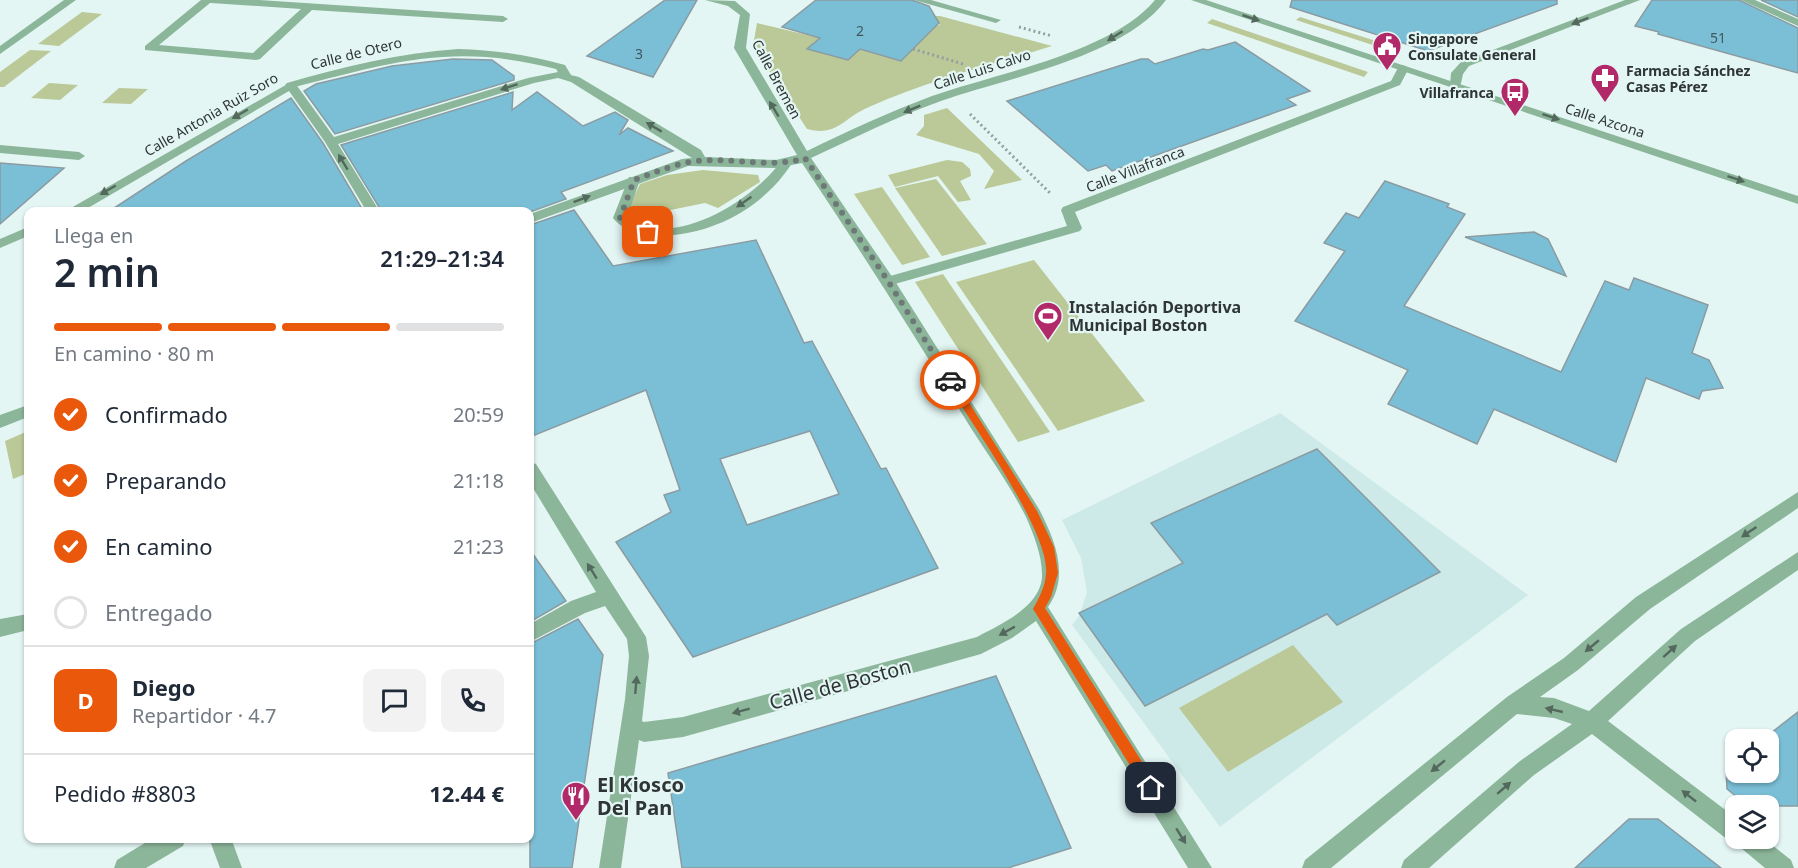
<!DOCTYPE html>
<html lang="es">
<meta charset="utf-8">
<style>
:root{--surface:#fff;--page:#f2f2f3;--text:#1f2937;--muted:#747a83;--line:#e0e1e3;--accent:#ea580c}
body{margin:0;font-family:"Noto Sans",sans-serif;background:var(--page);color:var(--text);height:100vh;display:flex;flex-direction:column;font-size:22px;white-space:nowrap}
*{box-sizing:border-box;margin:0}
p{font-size:20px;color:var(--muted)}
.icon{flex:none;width:33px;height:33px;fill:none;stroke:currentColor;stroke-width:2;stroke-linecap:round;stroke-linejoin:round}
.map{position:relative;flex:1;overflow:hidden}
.side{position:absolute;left:24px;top:207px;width:510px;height:636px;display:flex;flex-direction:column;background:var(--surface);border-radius:12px;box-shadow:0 2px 4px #0004}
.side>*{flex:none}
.controls{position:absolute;left:1725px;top:729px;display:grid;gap:12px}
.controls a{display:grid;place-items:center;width:54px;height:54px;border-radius:12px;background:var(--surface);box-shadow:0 2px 4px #0004;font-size:30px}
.pin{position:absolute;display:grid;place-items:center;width:51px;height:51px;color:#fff;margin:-26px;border-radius:12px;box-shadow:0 3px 9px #0006}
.courier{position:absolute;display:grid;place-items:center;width:60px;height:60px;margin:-30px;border:4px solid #ea580c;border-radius:50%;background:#fff;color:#222;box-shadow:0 2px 8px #0007}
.head em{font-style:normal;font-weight:600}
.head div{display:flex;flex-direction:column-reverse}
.head{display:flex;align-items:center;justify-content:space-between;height:102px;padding:0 30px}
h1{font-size:39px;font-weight:600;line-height:45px}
.bar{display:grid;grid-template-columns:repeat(4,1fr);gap:9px 6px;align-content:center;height:72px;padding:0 30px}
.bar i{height:8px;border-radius:4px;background:var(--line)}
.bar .selected{background:var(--accent)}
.bar p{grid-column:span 4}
.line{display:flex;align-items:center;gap:15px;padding:0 30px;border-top:2px solid var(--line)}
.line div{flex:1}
.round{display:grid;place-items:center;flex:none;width:63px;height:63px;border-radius:12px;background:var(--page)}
ol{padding:0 30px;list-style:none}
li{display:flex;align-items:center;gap:18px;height:66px}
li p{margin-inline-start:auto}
li .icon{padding:6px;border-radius:50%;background:var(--accent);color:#fff;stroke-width:4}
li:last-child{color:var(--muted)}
li i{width:33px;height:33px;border:3px solid var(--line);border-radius:50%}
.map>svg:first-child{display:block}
.built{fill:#ceeae8}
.green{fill:#bac997}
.building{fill:#7bbfd7;stroke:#8b9ba1;stroke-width:1.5;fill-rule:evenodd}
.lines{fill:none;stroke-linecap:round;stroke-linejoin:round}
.path{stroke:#919f9e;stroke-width:3;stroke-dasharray:2 3;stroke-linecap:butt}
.service{fill:#8cb69a;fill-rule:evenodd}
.pedestrian{fill:#8cb69a;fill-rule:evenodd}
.minor{fill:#8cb69a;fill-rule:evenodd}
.tertiary{fill:#8cb69a;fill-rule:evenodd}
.oneway{fill:#54695d}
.route{fill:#ea580c}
.done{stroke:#6d7977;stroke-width:6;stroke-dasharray:0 10.8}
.labels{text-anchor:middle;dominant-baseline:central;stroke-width:4.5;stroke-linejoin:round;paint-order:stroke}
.number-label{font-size:14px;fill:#41585d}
.far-poi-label{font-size:14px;font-weight:bold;fill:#2e3534;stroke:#e3f6f4;text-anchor:start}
.far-street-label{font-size:14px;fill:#2e3534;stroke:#e3f6f4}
.poi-label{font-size:16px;font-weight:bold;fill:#2e3534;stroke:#e3f6f4;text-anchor:start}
.near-street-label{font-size:20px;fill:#2e3534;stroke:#e3f6f4}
.near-poi-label{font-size:20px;font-weight:bold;fill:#2e3534;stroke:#e3f6f4;text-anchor:start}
</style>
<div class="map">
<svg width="1798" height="868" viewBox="0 0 1798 868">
<rect width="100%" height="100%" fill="#e3f6f4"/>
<polygon class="built" points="1280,413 1528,595 1220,827 1072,625 1079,616 1087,592 1081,558 1062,520"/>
<g class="green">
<polygon points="82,12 102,14 59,46 38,44"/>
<path d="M930,16H940L1052,46C991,65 927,81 869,107C843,118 837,137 807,129L753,46L757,23L820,38L813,43L827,47L822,53L848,60L860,49L901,61L929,33L926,27L940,25Z"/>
<polygon points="1300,17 1395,47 1391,51 1296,20"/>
<polygon points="1212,19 1368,72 1364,77 1207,23"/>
<polygon points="30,50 51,51 4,87 0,87 0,72"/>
<polygon points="49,83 78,85 60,100 31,98"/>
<polygon points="119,88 148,89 131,104 102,103"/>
<polygon points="947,108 1022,180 984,189 994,171 979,154 916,135 924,126 924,115"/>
<polygon points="947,160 962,162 970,169 971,176 960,181 971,200 958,202 938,176 895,187 888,175"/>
<polygon points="703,170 758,175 760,182 718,208 705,203 641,216 640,223 630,217 631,203 640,184 667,175"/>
<polygon points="936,179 987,244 942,256 895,188"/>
<polygon points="882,187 930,257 902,265 854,194"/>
<polygon points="1034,260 1145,401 1058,431 956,282"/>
<polygon points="943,274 1050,432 1018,442 915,282"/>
<polygon points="28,431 28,473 13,479 5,441"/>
<polygon points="1293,645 1343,702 1228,772 1179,708"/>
</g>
<g class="building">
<polygon points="665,0 697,0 653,77 587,56"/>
<polygon points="816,0 912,0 929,6 939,23 901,61 860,49 848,60 807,49 820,38 782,27"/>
<polygon points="1292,0 1557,0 1557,4 1428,51 1290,7"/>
<polygon points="1652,0 1739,0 1798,28 1798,73 1658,34 1659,32 1635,26"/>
<polygon points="1761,0 1798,0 1798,17"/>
<polygon points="1235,42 1310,91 1287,99 1296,105 1112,171 1106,165 1088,171 1007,101 1141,59 1148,59 1155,64 1203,49 1208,50"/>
<polygon points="453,59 492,60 514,76 514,80 335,134 304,91 316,84 392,66"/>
<polygon points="513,92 512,110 537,92 583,126 615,112 628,120 619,135 628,128 673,151 561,192 566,199 530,212 382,212 341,145"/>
<polygon points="291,98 323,143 364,212 108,212 186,161"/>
<polygon points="0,163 64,168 0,224"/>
<polygon points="1385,181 1449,204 1447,207 1465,214 1404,306 1561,372 1605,281 1629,290 1634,278 1708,305 1692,353 1709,360 1723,388 1702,391 1699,399 1646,378 1616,462 1494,409 1477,444 1388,404 1408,370 1295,321 1345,251 1324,243 1346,213 1359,218"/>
<path d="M574,210L613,266L756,240L804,343L812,341L881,469L886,468L938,568L693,657L616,542L671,512L664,495L680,490L646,390L530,437V225ZM810,431L839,494L747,525L720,459Z"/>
<polygon points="1534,232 1548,239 1566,276 1465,237"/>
<polygon points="1317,449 1440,572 1337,625 1327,614 1145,706 1079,613 1183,563 1151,523"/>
<polygon points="530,550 566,601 530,622"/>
<polygon points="578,619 603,655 572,868 530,868 530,644"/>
<polygon points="996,676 1071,848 1008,868 682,868 668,773"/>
<polygon points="1798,712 1798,806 1748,806 1727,789 1726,767 1736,759 1736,772 1768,772 1768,740 1762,740"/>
<polygon points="1629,819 1658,819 1721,868 1575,868"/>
</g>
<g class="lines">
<g class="path">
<polyline points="1019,27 1052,36"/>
<polyline points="913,49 963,64"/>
<polyline points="970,114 1050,193"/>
</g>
<path class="service" d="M786,159L792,163C763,210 701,242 645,234C633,232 621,228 613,218L629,177H639L640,180L627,217C672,252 755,199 782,160Z"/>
<g class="pedestrian">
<path d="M458,49C495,50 529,55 565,65L571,75L565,78L561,77L556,69C452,42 391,63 291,88L285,85L287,83C343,67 399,53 458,49Z"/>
<polygon points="1403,65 1409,68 1400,85 1075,212 1082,228 1080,231 888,286 881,281 883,278 1067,226 1061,210 1063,207 1391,81 1399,66"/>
</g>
<g class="minor">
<polygon points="64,0 76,0 0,54 0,46"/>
<path d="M201,0H259L503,16L508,19L503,22L312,10L260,59L256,60L145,50V46ZM210,3H211L301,9L253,53L159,45Z"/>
<path d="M705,0L735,1L750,14L746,48L807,151C848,131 889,112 932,96C997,73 1111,53 1155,0H1166C1124,57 1006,78 941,101C896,117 854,138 811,158L893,278L1039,509C1055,540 1070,576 1048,607L1212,868H1188L1036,621L1012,638L981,654L683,737L644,742L639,740L621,868H599L625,699L629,656L627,639L605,606L585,613L530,642V624L571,601L596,592L530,483V462L536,464L646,637L649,656L642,721L644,722L683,717L977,637C999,625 1039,608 1042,578C1043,558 1034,535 1026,517C1008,481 982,447 961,412C910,328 857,245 802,163L776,168L688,166L530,223V214L682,159L692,158L571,82L558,78L534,83L338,144L380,212H367L325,142L289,91L81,212H64L291,82L295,83L334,137L528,78L558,72L579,77L701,150L705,157L776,160L797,155L734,48L740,15L728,6Z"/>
<polygon points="914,0 931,0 1001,20 996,23"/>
<polygon points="1625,0 1640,0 1469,66 1463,74 1460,88 1456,89 1450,86 1451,73 1461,62"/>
<polygon points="0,145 79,152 85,156 79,160 0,153"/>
<polygon points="28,227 28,236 0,248 0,239"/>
<polygon points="28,405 28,417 0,428 0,415"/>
<polygon points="1798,492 1798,508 1650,609 1578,670 1540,697 1554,698 1589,711 1681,629 1798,552 1798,570 1695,641 1608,721 1736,818 1736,838 1763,838 1791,860 1794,868 1765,868 1735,843 1728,840 1592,734 1534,775 1429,868 1401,868 1404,860 1520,761 1572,724 1554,718 1517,714 1331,868 1302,868 1305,860 1507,697 1564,658 1636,597"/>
<polygon points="28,614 28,630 0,637 0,619"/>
<polygon points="153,838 186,838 183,846 146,868 114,868 117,860"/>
<polygon points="209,838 231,838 242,868 220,868"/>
</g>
<g class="tertiary">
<polygon points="1191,0 1206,0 1798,196 1798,204"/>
<polygon points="1741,0 1755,0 1798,19 1798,26"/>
</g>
</g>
<defs><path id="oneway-solid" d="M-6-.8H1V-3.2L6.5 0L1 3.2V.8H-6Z" transform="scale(1.5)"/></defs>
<g class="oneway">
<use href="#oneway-solid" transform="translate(1251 18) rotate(18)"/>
<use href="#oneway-solid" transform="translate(1580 21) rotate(159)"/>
<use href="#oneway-solid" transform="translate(1115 36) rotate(148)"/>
<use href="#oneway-solid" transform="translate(509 87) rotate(162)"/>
<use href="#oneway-solid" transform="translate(774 109) rotate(-121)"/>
<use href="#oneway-solid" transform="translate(912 109) rotate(158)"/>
<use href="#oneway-solid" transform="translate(240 114) rotate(150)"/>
<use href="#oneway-solid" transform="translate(1551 117) rotate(18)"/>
<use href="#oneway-solid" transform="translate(654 127) rotate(-149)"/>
<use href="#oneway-solid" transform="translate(343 162) rotate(-121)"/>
<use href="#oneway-solid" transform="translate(1736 179) rotate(18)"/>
<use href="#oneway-solid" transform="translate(108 190) rotate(150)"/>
<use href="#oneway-solid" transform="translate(582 199) rotate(-21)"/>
<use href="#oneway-solid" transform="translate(744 202) rotate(145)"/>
<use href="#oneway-solid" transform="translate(1749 532) rotate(146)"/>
<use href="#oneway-solid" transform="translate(592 571) rotate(-122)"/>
<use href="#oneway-solid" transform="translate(1007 631) rotate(151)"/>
<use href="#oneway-solid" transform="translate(1592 646) rotate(140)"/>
<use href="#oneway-solid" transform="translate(1670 651) rotate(-42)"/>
<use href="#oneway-solid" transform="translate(636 685) rotate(-85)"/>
<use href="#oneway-solid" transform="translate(1554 710) rotate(-167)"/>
<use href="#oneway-solid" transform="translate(741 711) rotate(165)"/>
<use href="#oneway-solid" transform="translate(1438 766) rotate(141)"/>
<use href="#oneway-solid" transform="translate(1504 788) rotate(-41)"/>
<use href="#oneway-solid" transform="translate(1689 796) rotate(-142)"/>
<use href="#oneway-solid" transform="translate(1181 836) rotate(58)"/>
</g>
<path class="route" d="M950,376L953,377L1037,511L1054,547L1058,573L1051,597L1045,608L1156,784L1158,788L1156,793L1151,795L1147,793L1035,612L1033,609C1039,598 1045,587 1046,574C1051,533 969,420 945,380Z"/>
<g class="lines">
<path class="done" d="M648,232L624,223L620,218L634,180C655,173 676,163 697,161C734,157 770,169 805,158L888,281L950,380"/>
</g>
<defs>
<g id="civic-pin" transform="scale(1.5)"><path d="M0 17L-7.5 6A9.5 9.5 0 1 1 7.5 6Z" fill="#b2296a" stroke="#e3f6f4"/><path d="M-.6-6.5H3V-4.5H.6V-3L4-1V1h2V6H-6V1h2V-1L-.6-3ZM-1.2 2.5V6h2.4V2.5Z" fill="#fff"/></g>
<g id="pharmacy-pin" transform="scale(1.5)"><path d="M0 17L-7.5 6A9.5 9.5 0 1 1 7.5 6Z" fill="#b2296a" stroke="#e3f6f4"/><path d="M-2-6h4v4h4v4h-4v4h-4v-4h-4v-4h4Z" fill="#fff"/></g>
<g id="bus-pin" transform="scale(1.5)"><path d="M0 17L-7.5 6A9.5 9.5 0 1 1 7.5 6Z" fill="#b2296a" stroke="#e3f6f4"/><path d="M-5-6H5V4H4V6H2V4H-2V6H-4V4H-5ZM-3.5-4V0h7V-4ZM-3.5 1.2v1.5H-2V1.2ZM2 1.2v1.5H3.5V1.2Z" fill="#fff"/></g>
<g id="stadium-pin" transform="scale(1.5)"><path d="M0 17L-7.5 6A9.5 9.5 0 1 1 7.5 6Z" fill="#b2296a" stroke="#e3f6f4"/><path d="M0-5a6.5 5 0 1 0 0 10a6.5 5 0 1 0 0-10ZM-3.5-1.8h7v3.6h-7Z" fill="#fff"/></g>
<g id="restaurant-pin" transform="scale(1.5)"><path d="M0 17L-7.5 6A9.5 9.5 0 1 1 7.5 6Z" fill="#b2296a" stroke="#e3f6f4"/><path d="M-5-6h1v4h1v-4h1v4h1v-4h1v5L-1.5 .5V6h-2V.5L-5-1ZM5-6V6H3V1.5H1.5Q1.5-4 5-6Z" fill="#fff"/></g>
</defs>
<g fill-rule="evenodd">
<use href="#civic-pin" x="1387" y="46"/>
<use href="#pharmacy-pin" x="1605" y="78"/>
<use href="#bus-pin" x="1515" y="92"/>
<use href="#stadium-pin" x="1048" y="316"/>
<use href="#restaurant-pin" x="576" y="796"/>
</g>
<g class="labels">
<g class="number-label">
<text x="860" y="30">2</text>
<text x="1718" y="37">51</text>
<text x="639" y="53">3</text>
</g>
<g class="far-poi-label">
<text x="1408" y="38">Singapore<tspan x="1408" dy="16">Consulate General</tspan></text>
<text x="1626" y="70">Farmacia Sánchez<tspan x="1626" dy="16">Casas Pérez</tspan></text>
<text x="1494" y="92" text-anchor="end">Villafranca</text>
</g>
<g class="far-street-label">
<text transform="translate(356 53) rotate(-14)">Calle de Otero</text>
<text transform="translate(982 69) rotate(-18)">Calle Luis Calvo</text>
<text transform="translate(777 79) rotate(62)">Calle Bremen</text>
<text transform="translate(211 114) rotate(-30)">Calle Antonia Ruiz Soro</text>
<text transform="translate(1605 120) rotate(18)">Calle Azcona</text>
<text transform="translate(1135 169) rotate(-21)">Calle Villafranca</text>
</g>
<g class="poi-label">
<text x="1069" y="307">Instalación Deportiva<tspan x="1069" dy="18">Municipal Boston</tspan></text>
</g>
<g class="near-street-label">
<text transform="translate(840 684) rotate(-15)">Calle de Boston</text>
</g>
<g class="near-poi-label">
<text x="597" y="784">El Kiosco<tspan x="597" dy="23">Del Pan</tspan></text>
</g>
</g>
</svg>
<div class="controls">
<a><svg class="icon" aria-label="locate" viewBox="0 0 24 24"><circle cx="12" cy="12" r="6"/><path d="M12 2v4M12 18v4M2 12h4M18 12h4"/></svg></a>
<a><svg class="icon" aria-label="layers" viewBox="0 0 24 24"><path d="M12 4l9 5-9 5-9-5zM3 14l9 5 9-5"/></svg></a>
</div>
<div class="pin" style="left:648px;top:232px;background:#ea580c"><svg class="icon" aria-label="bag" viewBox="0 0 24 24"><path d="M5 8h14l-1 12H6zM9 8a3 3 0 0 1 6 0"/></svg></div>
<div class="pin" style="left:1151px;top:788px;background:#1f2937"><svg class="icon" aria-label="home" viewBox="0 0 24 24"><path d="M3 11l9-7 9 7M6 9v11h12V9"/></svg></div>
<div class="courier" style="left:950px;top:380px"><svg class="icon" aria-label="car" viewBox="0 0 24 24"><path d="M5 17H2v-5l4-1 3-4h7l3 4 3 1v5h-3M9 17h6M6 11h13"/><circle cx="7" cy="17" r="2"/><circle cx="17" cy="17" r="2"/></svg></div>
<section class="side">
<div class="head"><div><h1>2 min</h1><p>Llega en</p></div><em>21:29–21:34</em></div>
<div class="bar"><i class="selected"></i><i class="selected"></i><i class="selected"></i><i></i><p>En camino · 80 m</p></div>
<ol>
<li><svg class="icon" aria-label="check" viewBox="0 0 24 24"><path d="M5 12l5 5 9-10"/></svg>Confirmado<p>20:59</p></li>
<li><svg class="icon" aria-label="check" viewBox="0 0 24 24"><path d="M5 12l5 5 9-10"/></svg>Preparando<p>21:18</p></li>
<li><svg class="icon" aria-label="check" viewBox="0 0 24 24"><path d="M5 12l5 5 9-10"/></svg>En camino<p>21:23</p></li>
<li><i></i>Entregado</li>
</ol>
<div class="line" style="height:108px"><b class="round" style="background:var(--accent);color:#fff">D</b><div><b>Diego</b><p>Repartidor · 4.7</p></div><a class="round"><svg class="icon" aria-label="chat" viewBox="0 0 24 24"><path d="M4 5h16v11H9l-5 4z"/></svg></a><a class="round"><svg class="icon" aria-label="phone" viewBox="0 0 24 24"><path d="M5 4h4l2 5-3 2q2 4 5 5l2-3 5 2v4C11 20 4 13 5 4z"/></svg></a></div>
<div class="line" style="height:78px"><div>Pedido #8803</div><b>12.44 €</b></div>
</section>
</div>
